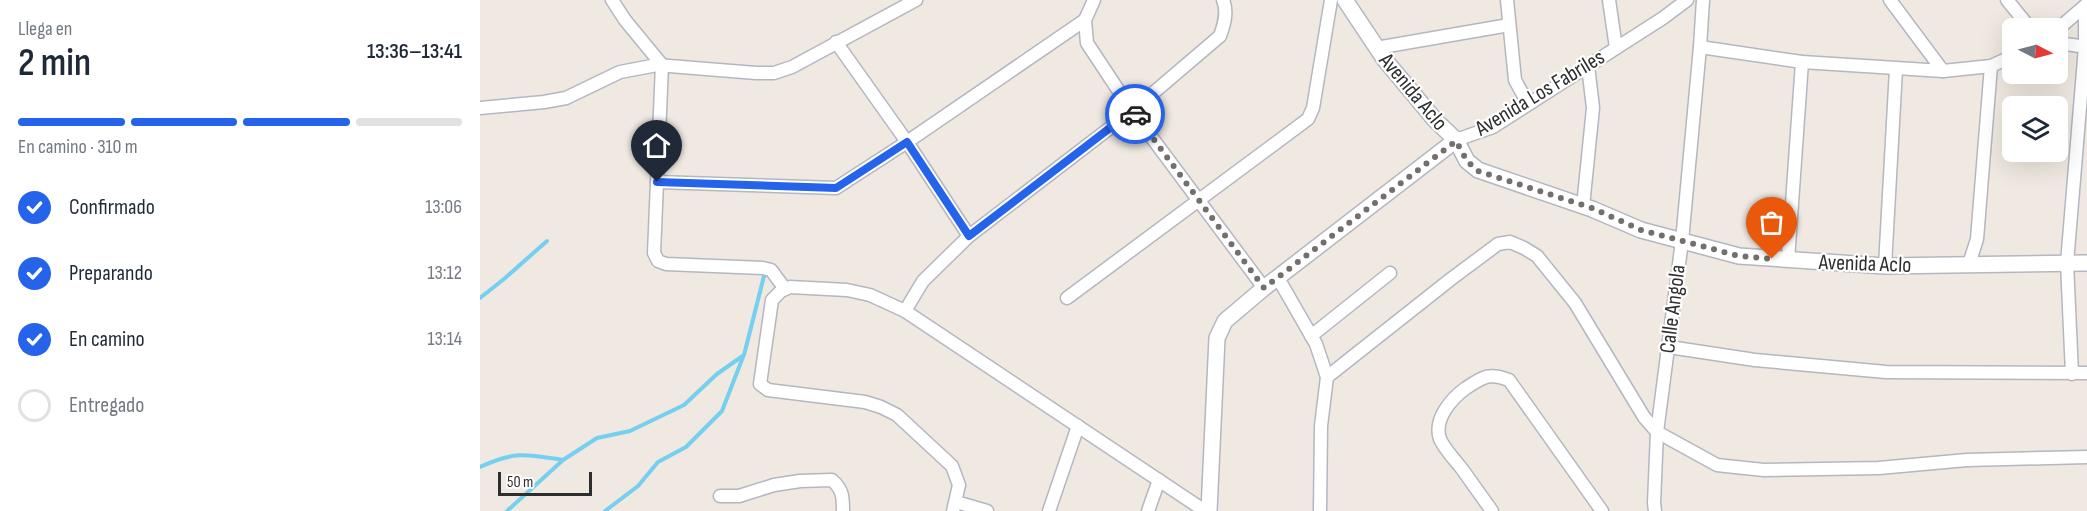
<!DOCTYPE html>
<html lang="es">
<meta charset="utf-8">
<style>
:root{--surface:#fff;--page:#f6f6f7;--text:#1f2937;--muted:#747a83;--line:#e0e1e3;--accent:#2563eb}
body{margin:0;font-family:"Sofia Sans Condensed",sans-serif;background:var(--page);color:var(--text);height:100vh;display:flex;flex-direction:column;font-size:22px;white-space:nowrap}
*{box-sizing:border-box;margin:0}
p{font-size:20px;color:var(--muted)}
.icon{flex:none;width:33px;height:33px;fill:none;stroke:currentColor;stroke-width:2;stroke-linecap:round;stroke-linejoin:round}
.map{position:relative;flex:1;overflow:hidden}
.drawer{display:flex;flex-direction:column;background:var(--surface);width:480px}
.drawer>*{flex:none}
.needle{width:39px;rotate:96deg}
.tools{position:absolute;left:1522px;top:18px;display:grid;gap:12px}
.tools a{display:grid;place-items:center;width:66px;height:66px;border-radius:9px;background:var(--surface);box-shadow:0 6px 24px #0002;font-size:30px}
.scale{position:absolute;left:18px;bottom:15px;width:94px;box-sizing:border-box;padding-left:6px;border:3px solid #2e2e2e;border-top:0;font-size:16px;line-height:21px;white-space:nowrap;color:#2e2e2e;-webkit-text-stroke:4px #fff;paint-order:stroke}
.pin{position:absolute;display:grid;place-items:center;width:51px;height:51px;color:#fff;margin:-62px -26px;border-radius:50% 50% 50% 0;rotate:-45deg;box-shadow:0 0 6px #0007}
.pin .icon{rotate:45deg}
.courier{position:absolute;display:grid;place-items:center;width:60px;height:60px;margin:-30px;border:4px solid #2563eb;border-radius:50%;background:#fff;color:#222;box-shadow:0 2px 8px #0007}
.head em{font-style:normal;font-weight:600}
.head div{display:flex;flex-direction:column-reverse}
.head{display:flex;align-items:center;justify-content:space-between;height:102px;padding:0 18px}
h1{font-size:39px;font-weight:600;line-height:45px}
.bar{display:grid;grid-template-columns:repeat(4,1fr);gap:9px 6px;align-content:center;height:72px;padding:0 18px}
.bar i{height:8px;border-radius:4px;background:var(--line)}
.bar .on{background:var(--accent)}
.bar p{grid-column:span 4}
ol{padding:0 18px;list-style:none}
li{display:flex;align-items:center;gap:18px;height:66px}
li p{margin-inline-start:auto}
li .icon{padding:6px;border-radius:50%;background:var(--accent);color:#fff;stroke-width:4}
li:last-child{color:var(--muted)}
li i{width:33px;height:33px;border:3px solid var(--line);border-radius:50%}
main{display:flex;flex:1;min-height:0}
.map>svg:first-child{display:block}
.lines{fill:none;stroke-linecap:round;stroke-linejoin:round}
.stream{stroke:#75cff0;stroke-width:4}
.minor-casing{stroke:#b4b7c1;stroke-width:15}
.tertiary-casing{stroke:#b4b7c1;stroke-width:18}
.minor{stroke:#fff;stroke-width:12}
.tertiary{stroke:#fff;stroke-width:15}
.done{stroke:#726f6d;stroke-width:6;stroke-dasharray:0 10.8}
.route{stroke:#2563eb;stroke-width:8}
.labels{text-anchor:middle;dominant-baseline:central;stroke-width:4.5;stroke-linejoin:round;paint-order:stroke}
.street-label{font-size:22px;fill:#2e2e2e;stroke:#fff}
</style>
<main>
<section class="drawer">
<div class="head"><div><h1>2 min</h1><p>Llega en</p></div><em>13:36–13:41</em></div>
<div class="bar"><i class="on"></i><i class="on"></i><i class="on"></i><i></i><p>En camino · 310 m</p></div>
<ol>
<li><svg class="icon" aria-label="check" viewBox="0 0 24 24"><path d="M5 12l5 5 9-10"/></svg>Confirmado<p>13:06</p></li>
<li><svg class="icon" aria-label="check" viewBox="0 0 24 24"><path d="M5 12l5 5 9-10"/></svg>Preparando<p>13:12</p></li>
<li><svg class="icon" aria-label="check" viewBox="0 0 24 24"><path d="M5 12l5 5 9-10"/></svg>En camino<p>13:14</p></li>
<li><i></i>Entregado</li>
</ol>
</section>
<div class="map">
<svg width="1607" height="511" viewBox="0 0 1607 511">
<rect width="100%" height="100%" fill="#efe9e1"/>
<g class="lines">
<g class="stream">
<polyline points="0,298 24,279 67,241"/>
<path d="M0,467C35,451 46,454 83,460"/>
<polyline points="27,511 83,460 117,438 150,431 204,405 237,374 264,355 284,276"/>
<polyline points="125,511 158,486 178,462 206,447 242,411 263,357"/>
</g>
<g class="minor-casing">
<g id="minor">
<polyline points="132,0 145,20 182,65 174,253 178,261 186,264 283,268 291,270 305,289"/>
<polyline points="614,0 605,20 607,43 652,111 784,288"/>
<polyline points="1027,0 1035,80 1048,104"/>
<polyline points="1129,0 1136,48"/>
<polyline points="1410,0 1463,71"/>
<polyline points="1527,0 1550,28"/>
<polyline points="1578,29 1607,4"/>
<polyline points="356,42 427,142 489,236"/>
<polyline points="1578,43 1607,47"/>
<polyline points="1220,47 1322,62 1463,71 1511,66 1533,56"/>
<polyline points="896,48 1029,25"/>
<polyline points="0,108 64,102 86,98 140,72 177,65 276,73 294,73 312,67 436,0"/>
<polyline points="976,140 1013,127 1183,18 1207,0"/>
<polyline points="177,182 356,188 427,142 605,20"/>
<polyline points="1103,206 1113,108 1108,66"/>
<polyline points="1308,260 1322,62"/>
<polyline points="1489,264 1497,239 1511,66"/>
<polyline points="1405,266 1416,69"/>
<polyline points="798,278 836,344 847,377 841,426 840,511"/>
<polyline points="587,298 828,119 833,108 851,0"/>
<path d="M425,311L443,281L489,236L652,111L740,36C744,25 748,12 743,0"/>
<polyline points="831,336 910,273"/>
<polyline points="1189,347 1275,360 1406,372 1607,373"/>
<polyline points="1592,374 1587,263 1605,47 1605,6"/>
<polyline points="847,377 971,279 1018,244 1030,242 1044,248 1057,256 1095,303 1164,417 1177,432 1237,465 1255,467 1284,470 1399,468 1487,460 1607,457"/>
<path d="M240,496H259L294,485L320,481L352,480C363,490 363,497 363,511"/>
<polyline points="476,502 507,511"/>
<polyline points="473,511 479,485 472,466 417,415 401,407 385,402 288,390 280,384 292,300 301,291 310,287 367,290 390,295 425,311 725,511"/>
<polyline points="569,511 598,426"/>
<polyline points="668,511 679,480"/>
<path d="M1012,511C1002,497 992,483 982,469C975,460 965,450 960,439C953,419 972,398 986,388C1003,377 1009,372 1029,380L1122,511"/>
<polyline points="1175,511 1174,503 1177,432 1202,241 1220,47 1223,0"/>
</g>
</g>
<g class="tertiary-casing">
<g id="tertiary">
<polyline points="865,0 905,60 955,120 976,140 987,161 998,170 1112,209 1161,230 1259,256 1405,266 1607,263"/>
<polyline points="729,511 737,338 745,321 784,288 976,140"/>
</g>
</g>
<use href="#minor" class="minor"/>
<use href="#tertiary" class="tertiary"/>
</g>
<g class="lines">
<polyline class="done" points="655,114 784,288 976,141 987,161 998,171 1112,208 1161,230 1259,256 1292,259"/>
<polyline class="route" points="177,182 356,188 427,142 489,236 652,111 655,114"/>
</g>
<g class="labels">
<g class="street-label">
<text transform="translate(933 92) rotate(50)">Avenida Aclo</text>
<text transform="translate(1060 93) rotate(-31)">Avenida Los Fabriles</text>
<text transform="translate(1385 264) rotate(2)">Avenida Aclo</text>
<text transform="translate(1193 309) rotate(-83)">Calle Angola</text>
</g>
</g>
</svg>
<div class="tools">
<a><svg class="needle" viewBox="-14 -14 28 28"><path d="M0-13l5 13h-10z" fill="#e53935"/><path d="M0 13l5-13h-10z" fill="#747a83"/></svg></a>
<a><svg class="icon" aria-label="layers" viewBox="0 0 24 24"><path d="M12 4l9 5-9 5-9-5zM3 14l9 5 9-5"/></svg></a>
</div>
<div class="scale">50 m</div>
<div class="pin" style="left:1292px;top:259px;background:#ea580c"><svg class="icon" aria-label="bag" viewBox="0 0 24 24"><path d="M5 8h14l-1 12H6zM9 8a3 3 0 0 1 6 0"/></svg></div>
<div class="pin" style="left:177px;top:182px;background:#1f2937"><svg class="icon" aria-label="home" viewBox="0 0 24 24"><path d="M3 11l9-7 9 7M6 9v11h12V9"/></svg></div>
<div class="courier" style="left:655px;top:114px"><svg class="icon" aria-label="car" viewBox="0 0 24 24"><path d="M5 17H2v-5l4-1 3-4h7l3 4 3 1v5h-3M9 17h6M6 11h13"/><circle cx="7" cy="17" r="2"/><circle cx="17" cy="17" r="2"/></svg></div>
</div>
</main>
